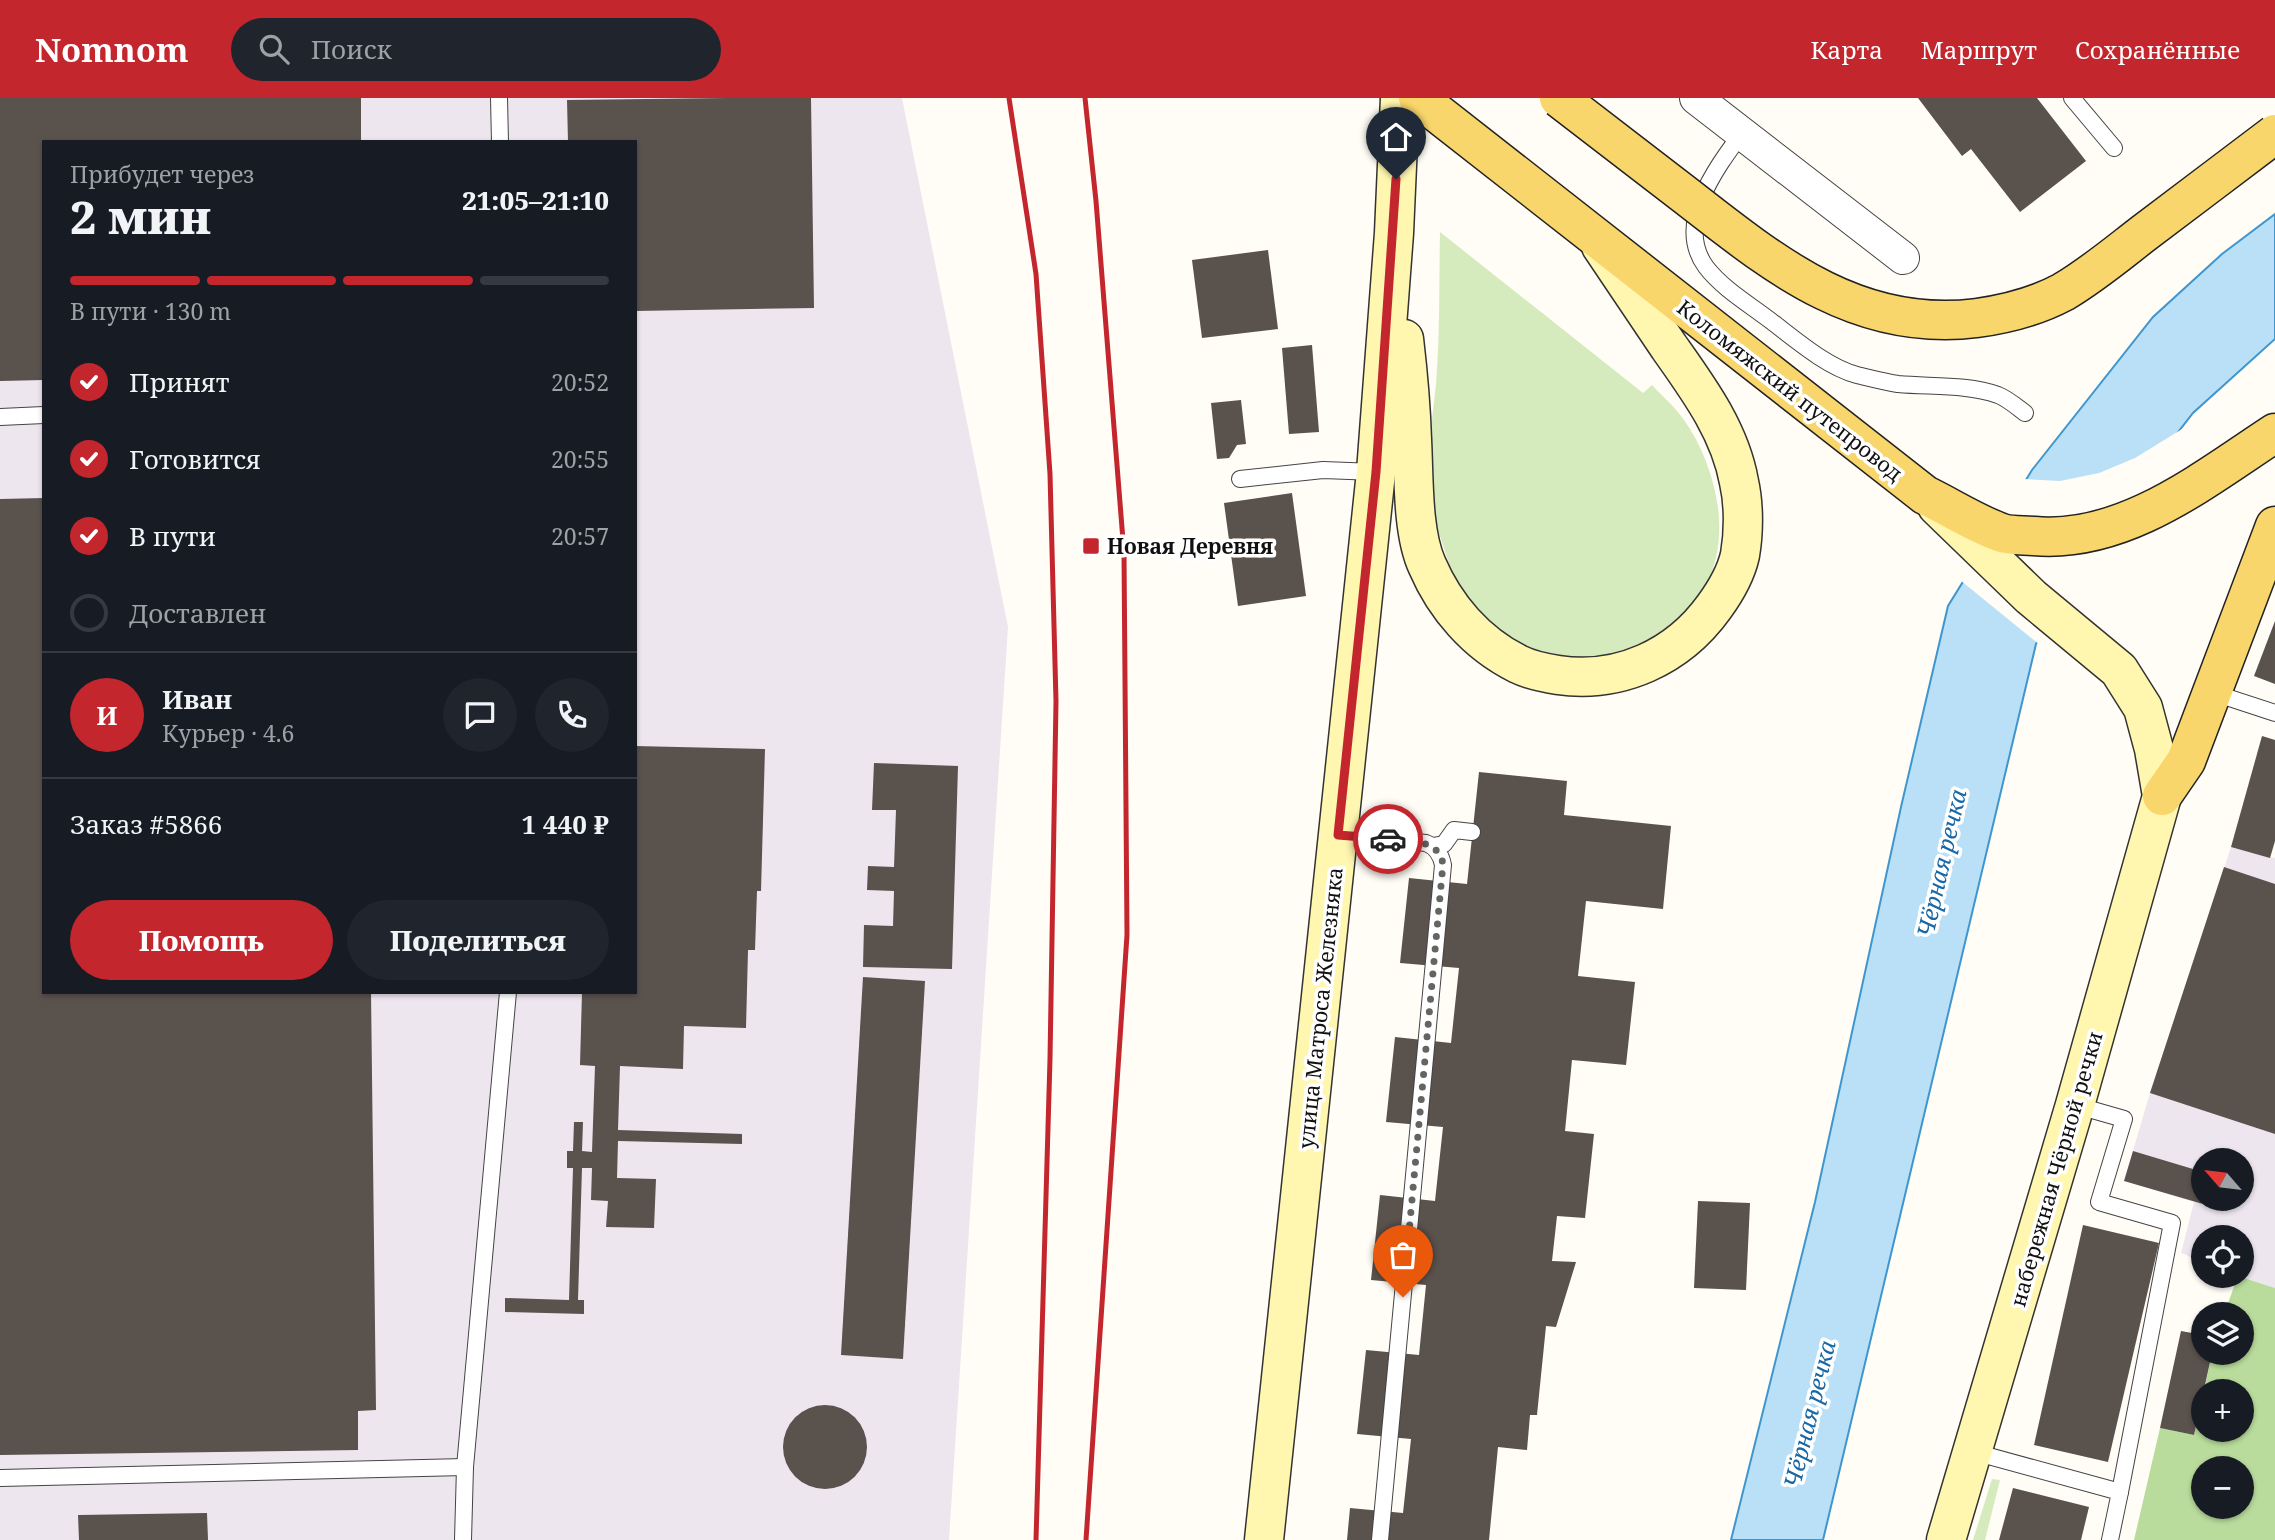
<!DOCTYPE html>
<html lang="ru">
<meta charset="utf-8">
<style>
:root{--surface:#171b24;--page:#20242c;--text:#f1f3f6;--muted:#9ea1a6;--line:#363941;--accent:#c4262e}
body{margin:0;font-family:"Noto Serif",serif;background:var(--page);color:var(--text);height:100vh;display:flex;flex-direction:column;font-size:26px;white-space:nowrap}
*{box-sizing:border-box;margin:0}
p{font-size:23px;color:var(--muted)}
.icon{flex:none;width:38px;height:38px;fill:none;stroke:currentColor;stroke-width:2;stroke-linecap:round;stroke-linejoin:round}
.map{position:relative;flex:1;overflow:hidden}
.panel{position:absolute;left:42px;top:42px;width:595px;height:854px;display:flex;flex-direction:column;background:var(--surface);border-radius:0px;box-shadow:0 2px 5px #0004}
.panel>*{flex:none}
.needle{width:46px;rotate:298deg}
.controls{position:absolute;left:2191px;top:1050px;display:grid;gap:14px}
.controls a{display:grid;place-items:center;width:63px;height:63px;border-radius:50%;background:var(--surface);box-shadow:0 2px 5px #0004;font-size:35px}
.pin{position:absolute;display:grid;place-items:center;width:60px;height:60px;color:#fff;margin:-72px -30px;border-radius:50% 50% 50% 0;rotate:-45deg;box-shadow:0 0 7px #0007}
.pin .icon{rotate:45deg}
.courier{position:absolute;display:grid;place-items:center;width:70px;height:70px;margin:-35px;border:5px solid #c4262e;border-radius:50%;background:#fff;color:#222;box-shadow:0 2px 9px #0007}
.headline em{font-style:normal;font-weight:800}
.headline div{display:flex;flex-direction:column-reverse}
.headline{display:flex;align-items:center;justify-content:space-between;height:119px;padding:0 28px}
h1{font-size:46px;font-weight:800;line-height:52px}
.bar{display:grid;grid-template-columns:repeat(4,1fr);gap:10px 7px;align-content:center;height:84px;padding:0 28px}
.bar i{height:9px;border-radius:5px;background:var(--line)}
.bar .selected{background:var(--accent)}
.bar p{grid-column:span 4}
.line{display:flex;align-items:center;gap:18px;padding:0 28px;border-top:2px solid var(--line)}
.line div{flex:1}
.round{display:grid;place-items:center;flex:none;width:74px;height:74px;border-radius:37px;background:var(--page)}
ol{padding:0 28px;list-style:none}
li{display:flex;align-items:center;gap:21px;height:77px}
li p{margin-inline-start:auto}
li .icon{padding:7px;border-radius:50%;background:var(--accent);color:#fff;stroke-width:4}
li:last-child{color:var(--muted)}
li i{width:38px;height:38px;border:4px solid var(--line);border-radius:50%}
.cta{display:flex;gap:14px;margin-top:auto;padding:14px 28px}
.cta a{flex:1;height:80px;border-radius:42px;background:var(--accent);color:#fff;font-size:28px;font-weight:800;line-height:80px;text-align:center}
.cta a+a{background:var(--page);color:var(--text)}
header{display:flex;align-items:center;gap:42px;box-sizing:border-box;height:98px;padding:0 35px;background:var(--accent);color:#fff}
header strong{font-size:33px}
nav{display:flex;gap:38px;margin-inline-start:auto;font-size:24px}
.search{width:490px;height:63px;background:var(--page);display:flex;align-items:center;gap:18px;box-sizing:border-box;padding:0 24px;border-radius:38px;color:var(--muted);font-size:26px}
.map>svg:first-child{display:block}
.industrial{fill:#eee6ef;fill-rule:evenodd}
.green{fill:#d5ebbd}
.forest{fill:#b9dc9c;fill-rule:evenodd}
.water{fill:#b9e0f7;stroke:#3f96cf;stroke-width:2}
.pier{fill:#fffdf5}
.building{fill:#5a524d}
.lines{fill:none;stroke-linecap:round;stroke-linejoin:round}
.lane-casing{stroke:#444;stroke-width:18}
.street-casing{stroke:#444;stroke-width:34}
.secondary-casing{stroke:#333;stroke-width:41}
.primary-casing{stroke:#222;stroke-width:41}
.lane{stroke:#fff;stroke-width:16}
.street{stroke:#fff;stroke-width:32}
.secondary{stroke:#fff6b0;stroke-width:38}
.primary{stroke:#f9d66b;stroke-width:38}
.rail{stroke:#c4262e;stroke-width:5}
.primary-bridge-casing{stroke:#222;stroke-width:41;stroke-linecap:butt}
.primary-bridge{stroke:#f9d66b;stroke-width:38}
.done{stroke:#646461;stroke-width:7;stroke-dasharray:0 12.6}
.route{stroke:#c4262e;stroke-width:9}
.poi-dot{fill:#c4262e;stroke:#fff;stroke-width:2.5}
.labels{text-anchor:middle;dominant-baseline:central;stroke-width:7;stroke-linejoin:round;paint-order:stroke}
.street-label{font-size:21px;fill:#111;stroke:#fff}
.poi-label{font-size:21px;font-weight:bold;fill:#111;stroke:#fff;text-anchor:start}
.water-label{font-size:23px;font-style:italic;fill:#1768a6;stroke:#fff}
</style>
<header>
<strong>Nomnom</strong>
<div class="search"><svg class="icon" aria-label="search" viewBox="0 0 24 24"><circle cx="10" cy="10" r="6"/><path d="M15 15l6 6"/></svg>Поиск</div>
<nav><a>Карта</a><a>Маршрут</a><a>Сохранённые</a></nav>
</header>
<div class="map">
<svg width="2275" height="1442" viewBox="0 0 2275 1442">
<rect width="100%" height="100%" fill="#fffdf5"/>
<g class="industrial">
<path d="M0,0H902L1008,529L949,1442H0ZM44,44H635V894H44Z"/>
<path d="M2231,749L2275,760V1190L2239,1178H2242V1139H2203V1164L2181,1155L2194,1104L2124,1083L2150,995ZM2203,1062H2242V1101H2203Z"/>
</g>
<g class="green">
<path d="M1440,134L1643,295L1652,287C1662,298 1675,309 1684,322C1702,347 1714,380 1718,410C1736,554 1552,613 1467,502C1455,486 1448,463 1442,444C1436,426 1429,401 1428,382C1427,346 1435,308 1437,272C1440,226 1439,180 1440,134Z"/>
<polygon points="1992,1381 2000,1382 1985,1442 1973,1442"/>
</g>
<path class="forest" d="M2238,1178L2275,1190V1442H2134L2160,1330L2194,1337L2203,1295V1332H2242V1293H2204L2212,1255H2242V1216H2224ZM2203,1370H2242V1409H2203Z"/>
<polygon class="water" points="2275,116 2275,241 2193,315 2110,422 2036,546 1823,1442 1731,1442 1815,1104 1901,709 1948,508 2032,372 2153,219 2222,156"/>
<polygon class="pier" points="2187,328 2112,424 2040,547 1960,482 2023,381 2060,383 2099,375 2135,360"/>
<g class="building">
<polygon points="0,0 361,0 361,44 44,44 44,282 0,283"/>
<polygon points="726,0 811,0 814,210 635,213 635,44 568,44 567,2"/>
<polygon points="1918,0 2037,0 2086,63 2020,114 1971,51 1962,58"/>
<polygon points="1268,152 1278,231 1202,240 1192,162"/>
<polygon points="1312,247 1319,334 1289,336 1282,250"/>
<polygon points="1241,302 1246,346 1237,347 1229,360 1217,361 1211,305"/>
<polygon points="1292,395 1306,498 1238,508 1224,405"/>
<polygon points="44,400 44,894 371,894 376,1312 358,1313 358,1352 0,1357 0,401"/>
<polygon points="2275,523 2275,586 2254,578"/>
<polygon points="2262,638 2275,642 2275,743 2270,760 2231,749"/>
<polygon points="635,648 765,651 761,793 757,793 755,852 748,852 746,930 684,928 683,971 620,968 618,1032 742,1036 742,1046 618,1043 617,1080 656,1081 654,1130 606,1129 608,1103 591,1102 592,1070 582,1070 578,1202 584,1202 584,1216 505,1214 505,1200 569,1202 573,1070 567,1070 567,1053 573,1053 574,1024 583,1024 582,1053 592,1054 595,968 580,967 582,894 635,894"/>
<polygon points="874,665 958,668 952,871 863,869 864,827 893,828 894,793 867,792 868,768 894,769 896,712 872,712"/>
<polygon points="1479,674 1567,683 1564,717 1671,728 1663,811 1586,803 1578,878 1635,884 1626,967 1572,962 1565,1033 1594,1036 1585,1120 1557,1118 1552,1163 1576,1164 1556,1229 1546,1228 1537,1317 1530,1317 1527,1352 1498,1349 1489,1442 1347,1442 1350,1410 1403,1415 1411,1341 1357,1336 1366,1252 1419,1257 1426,1187 1371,1182 1380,1097 1435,1103 1443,1029 1386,1024 1395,939 1451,945 1459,870 1400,865 1409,780 1467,786"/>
<polygon points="2224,769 2275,786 2275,1036 2150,995"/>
<polygon points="863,879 925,883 903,1261 841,1257"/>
<polygon points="2133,1053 2203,1074 2203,1101 2230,1101 2227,1113 2124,1083"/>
<polygon points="1698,1103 1750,1105 1746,1192 1694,1190"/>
<polygon points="2083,1127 2159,1145 2108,1364 2034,1347"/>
<polygon points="2181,1233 2203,1237 2203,1255 2212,1255 2194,1337 2160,1330"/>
<circle cx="825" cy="1349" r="42"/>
<polygon points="2013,1390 2089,1409 2081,1442 1999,1442"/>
<polygon points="207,1415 208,1442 79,1442 78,1417"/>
</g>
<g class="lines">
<g class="lane-casing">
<g id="lane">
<polyline points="499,0 500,44"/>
<polyline points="2072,0 2114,50"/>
<path d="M1742,35C1716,70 1674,126 1706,169C1723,191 1749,206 1771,223C1796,242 1827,269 1857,277C1870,280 1885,284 1898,286C1931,289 1967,286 1998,297C2008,301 2017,309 2025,315"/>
<polyline points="0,319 44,317"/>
<polyline points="1240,381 1323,372 1376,374"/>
<polyline points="2211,594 2275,615"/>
<path d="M1338,737L1426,745C1436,749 1441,756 1443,767L1380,1442"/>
<polyline points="1433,748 1444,746 1454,732 1472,734"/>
<polyline points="2075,1007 2124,1021 2099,1104 2172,1125 2120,1394"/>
<polyline points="1974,1354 2120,1394 2110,1442"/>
<polyline points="0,1380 465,1369"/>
<polyline points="463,1442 465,1369 508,894"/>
</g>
</g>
<g class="street-casing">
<polyline id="street" points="1696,0 1903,160"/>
</g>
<g class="secondary-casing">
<g id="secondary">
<path d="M1404,241C1408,275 1411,308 1412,342C1414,378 1412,434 1427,467C1445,509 1476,545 1518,566C1530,572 1545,575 1558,577C1620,586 1678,559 1714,509C1725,494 1736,475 1740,457C1744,434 1744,406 1739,384C1730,333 1698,290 1669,249C1646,215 1624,182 1601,148"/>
<polyline points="1937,408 2031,499 2119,572 2143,610 2154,651 2162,698 2075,1007 1946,1442"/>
<polyline points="1264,1442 1376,374 1394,135 1400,0"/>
</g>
</g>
<g class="primary-casing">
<g id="primary">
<path d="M1418,0L1925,397C1950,409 1976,426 2002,435C2011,438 2024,437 2034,438C2124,446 2203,382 2275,335"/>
<polyline points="2162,698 2186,663 2275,428"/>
</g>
</g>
<use href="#lane" class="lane"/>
<use href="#street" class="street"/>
<use href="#secondary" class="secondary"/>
<use href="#primary" class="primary"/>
<g class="rail">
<polyline points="1009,0 1036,176 1050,376 1056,603 1050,961 1036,1442"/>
<polyline points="1085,0 1096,103 1124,455 1127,837 1086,1442"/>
</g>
<g class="primary-bridge-casing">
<path id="primary-bridge" d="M1559,0C1602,33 1646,67 1689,100C1776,168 1859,235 1977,220C2006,216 2037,208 2063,194C2092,177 2118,155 2144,135C2188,102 2231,69 2275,36"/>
</g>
<use href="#primary-bridge" class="primary-bridge"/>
</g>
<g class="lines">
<path class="done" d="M1388,741C1410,744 1438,740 1443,766L1403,1199"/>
<polyline class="route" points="1388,741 1338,737 1376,374 1396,81"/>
</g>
<rect class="poi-dot" x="1082" y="439" width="18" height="18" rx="3.5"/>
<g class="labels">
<g class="street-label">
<text transform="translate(1790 292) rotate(38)">Коломяжский путепровод</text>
<text transform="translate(1320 910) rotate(-84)">улица Матроса Железняка</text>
<text transform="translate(2056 1071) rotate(-74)">набережная Чёрной речки</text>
</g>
<g class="poi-label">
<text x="1107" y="448">Новая Деревня</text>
</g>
<g class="water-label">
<text transform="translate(1941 765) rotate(-77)">Чёрная речка</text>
<text transform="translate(1809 1316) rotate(-76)">Чёрная речка</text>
</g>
</g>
</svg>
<div class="controls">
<a><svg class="needle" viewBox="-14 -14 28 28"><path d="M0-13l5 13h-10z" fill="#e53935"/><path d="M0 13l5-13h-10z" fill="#9ea1a6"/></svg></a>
<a><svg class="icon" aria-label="locate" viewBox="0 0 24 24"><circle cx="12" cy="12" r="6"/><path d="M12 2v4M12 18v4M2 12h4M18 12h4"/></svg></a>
<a><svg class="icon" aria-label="layers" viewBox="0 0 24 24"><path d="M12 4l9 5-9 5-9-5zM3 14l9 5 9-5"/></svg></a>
<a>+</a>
<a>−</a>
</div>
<div class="pin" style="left:1403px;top:1199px;background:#ea580c"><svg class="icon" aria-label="bag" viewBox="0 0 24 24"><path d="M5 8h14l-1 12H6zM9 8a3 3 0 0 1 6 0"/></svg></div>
<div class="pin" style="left:1396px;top:81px;background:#1f2937"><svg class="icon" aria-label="home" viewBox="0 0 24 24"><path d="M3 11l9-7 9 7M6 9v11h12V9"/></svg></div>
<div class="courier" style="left:1388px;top:741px"><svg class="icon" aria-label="car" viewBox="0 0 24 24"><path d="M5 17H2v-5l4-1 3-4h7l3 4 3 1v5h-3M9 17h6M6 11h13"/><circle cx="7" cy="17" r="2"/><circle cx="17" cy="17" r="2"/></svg></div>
<section class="panel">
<div class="headline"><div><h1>2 мин</h1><p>Прибудет через</p></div><em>21:05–21:10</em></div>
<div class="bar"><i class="selected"></i><i class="selected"></i><i class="selected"></i><i></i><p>В пути · 130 m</p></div>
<ol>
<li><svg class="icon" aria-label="check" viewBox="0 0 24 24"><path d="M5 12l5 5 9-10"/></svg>Принят<p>20:52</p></li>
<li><svg class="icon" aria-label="check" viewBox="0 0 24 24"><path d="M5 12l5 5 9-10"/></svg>Готовится<p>20:55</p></li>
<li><svg class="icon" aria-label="check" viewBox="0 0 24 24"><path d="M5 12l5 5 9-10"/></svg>В пути<p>20:57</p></li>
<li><i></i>Доставлен</li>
</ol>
<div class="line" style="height:126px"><b class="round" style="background:var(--accent);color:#fff">И</b><div><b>Иван</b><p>Курьер · 4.6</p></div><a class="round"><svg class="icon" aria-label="chat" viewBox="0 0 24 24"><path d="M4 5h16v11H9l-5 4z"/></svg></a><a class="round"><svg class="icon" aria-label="phone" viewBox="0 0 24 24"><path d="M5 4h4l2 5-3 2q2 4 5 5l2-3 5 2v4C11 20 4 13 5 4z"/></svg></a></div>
<div class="line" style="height:91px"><div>Заказ #5866</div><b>1 440 ₽</b></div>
<div class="cta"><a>Помощь</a><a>Поделиться</a></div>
</section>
</div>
